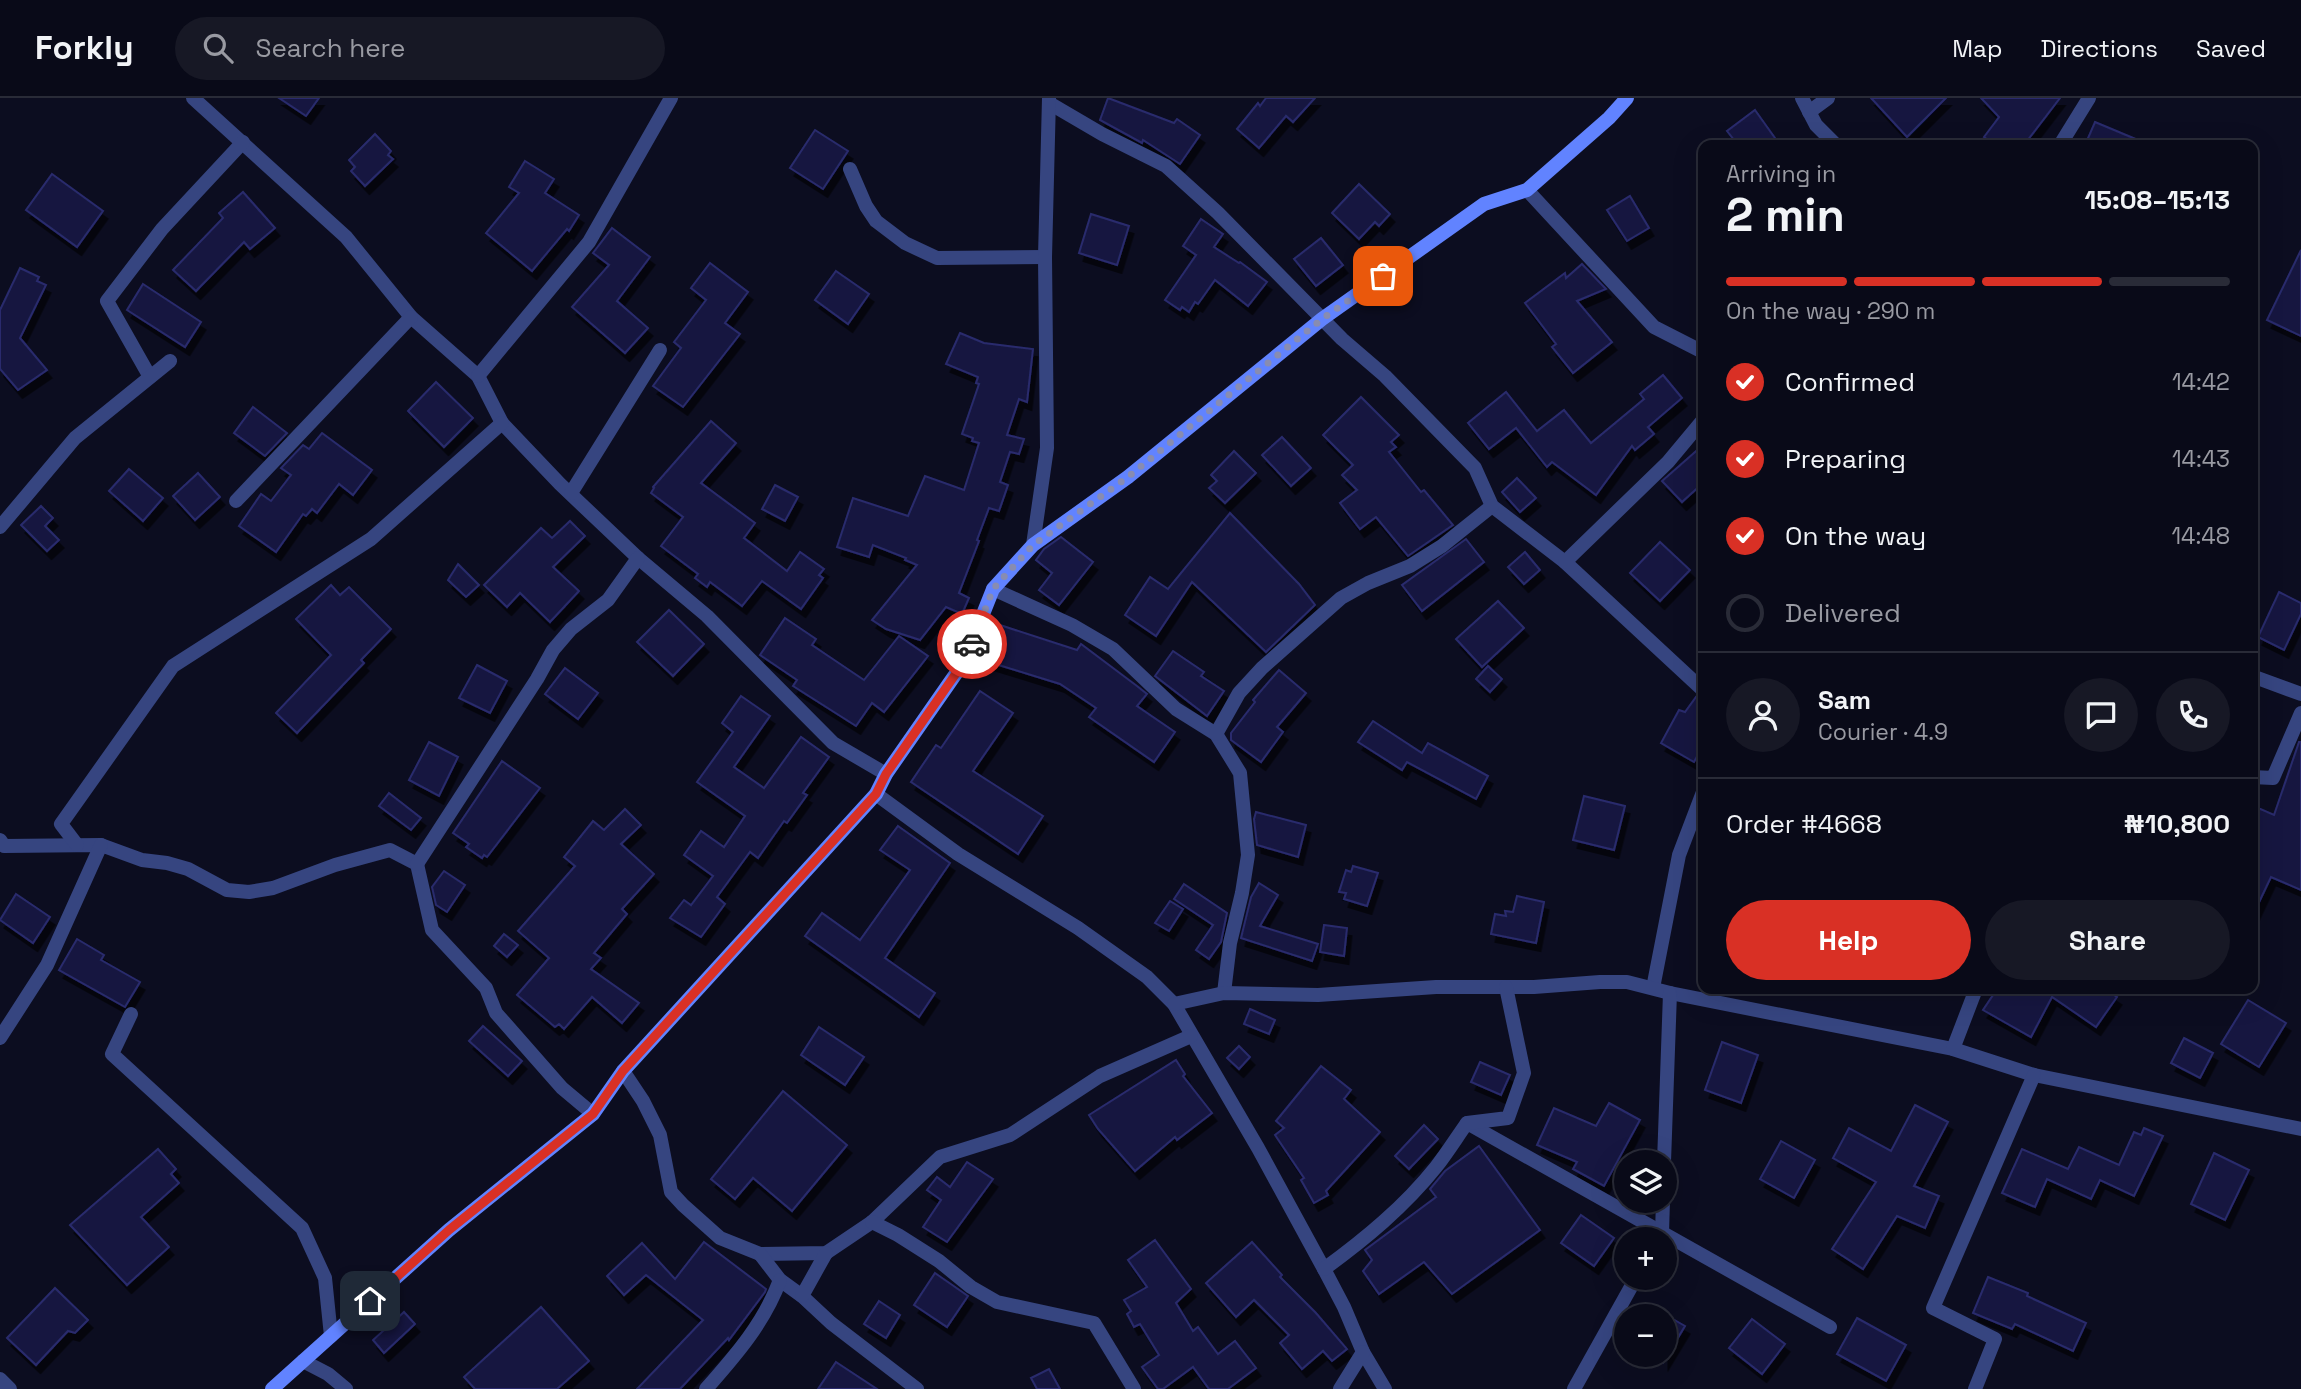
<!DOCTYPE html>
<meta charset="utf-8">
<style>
:root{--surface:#090a18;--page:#171825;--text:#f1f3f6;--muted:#999aa2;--line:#292b37;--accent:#d93025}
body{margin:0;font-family:"Space Grotesk",sans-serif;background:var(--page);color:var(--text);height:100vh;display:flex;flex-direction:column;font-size:26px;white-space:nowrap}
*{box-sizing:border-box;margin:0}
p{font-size:23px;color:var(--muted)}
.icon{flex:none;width:38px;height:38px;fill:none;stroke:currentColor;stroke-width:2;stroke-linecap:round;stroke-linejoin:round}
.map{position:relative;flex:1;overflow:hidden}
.side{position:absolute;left:1698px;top:42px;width:560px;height:854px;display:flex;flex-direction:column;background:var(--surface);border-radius:14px;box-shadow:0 7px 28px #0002,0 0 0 2px var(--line)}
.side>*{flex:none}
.fabs{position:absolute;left:1614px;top:1052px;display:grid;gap:14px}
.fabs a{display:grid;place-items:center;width:63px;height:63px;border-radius:50%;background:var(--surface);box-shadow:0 7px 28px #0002,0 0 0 2px var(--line);font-size:35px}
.pin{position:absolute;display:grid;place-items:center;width:60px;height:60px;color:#fff;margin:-30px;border-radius:14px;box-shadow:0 4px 10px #0006}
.courier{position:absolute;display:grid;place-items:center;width:70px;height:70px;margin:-35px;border:5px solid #d93025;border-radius:50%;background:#fff;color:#222;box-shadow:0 2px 9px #0007}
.summary em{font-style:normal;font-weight:600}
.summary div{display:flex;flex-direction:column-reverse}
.summary{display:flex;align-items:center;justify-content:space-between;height:119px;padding:0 28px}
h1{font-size:46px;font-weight:600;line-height:52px}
.bar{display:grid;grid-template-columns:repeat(4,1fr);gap:10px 7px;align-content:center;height:84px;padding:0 28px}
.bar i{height:9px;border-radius:5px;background:var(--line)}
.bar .current{background:var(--accent)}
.bar p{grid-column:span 4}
.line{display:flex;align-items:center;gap:18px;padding:0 28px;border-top:2px solid var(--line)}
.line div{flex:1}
.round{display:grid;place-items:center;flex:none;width:74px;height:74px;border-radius:37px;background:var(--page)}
ol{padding:0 28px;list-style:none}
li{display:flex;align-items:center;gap:21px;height:77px}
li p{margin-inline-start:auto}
li .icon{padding:7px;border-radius:50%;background:var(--accent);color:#fff;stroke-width:4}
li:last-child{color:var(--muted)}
li i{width:38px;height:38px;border:4px solid var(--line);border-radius:50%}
.button{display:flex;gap:14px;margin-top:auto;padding:14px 28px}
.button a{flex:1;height:80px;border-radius:42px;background:var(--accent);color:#fff;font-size:28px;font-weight:600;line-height:80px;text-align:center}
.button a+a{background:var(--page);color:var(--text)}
header{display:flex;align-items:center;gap:42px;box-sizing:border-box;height:98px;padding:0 35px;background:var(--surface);border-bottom:2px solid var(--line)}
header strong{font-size:33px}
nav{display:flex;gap:38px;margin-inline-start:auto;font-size:24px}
.search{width:490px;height:63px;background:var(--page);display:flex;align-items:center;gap:18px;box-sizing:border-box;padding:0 24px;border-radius:38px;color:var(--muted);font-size:26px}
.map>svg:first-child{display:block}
.building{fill:#181941;stroke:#292c6d;stroke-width:2;filter:url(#shadow)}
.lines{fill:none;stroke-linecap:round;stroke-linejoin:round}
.street{stroke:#364580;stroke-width:14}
.secondary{stroke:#6183ff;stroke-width:14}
.done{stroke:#888cb1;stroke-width:7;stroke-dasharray:0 12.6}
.route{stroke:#d93025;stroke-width:9}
</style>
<header>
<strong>Forkly</strong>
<div class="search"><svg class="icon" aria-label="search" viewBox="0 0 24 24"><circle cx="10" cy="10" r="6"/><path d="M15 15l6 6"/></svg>Search here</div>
<nav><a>Map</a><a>Directions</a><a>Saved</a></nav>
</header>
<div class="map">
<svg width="2301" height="1291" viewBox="0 0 2301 1291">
<defs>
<filter id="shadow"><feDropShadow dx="4.5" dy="8" stdDeviation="0" flood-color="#0009"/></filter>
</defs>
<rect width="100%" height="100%" fill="#0c0d20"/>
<g class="building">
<polygon points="279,0 319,0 306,18"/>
<polygon points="1108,0 1174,25 1177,21 1200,37 1180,66 1143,42 1142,45 1100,22"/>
<polygon points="1266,0 1315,0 1293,24 1286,18 1259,50 1237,31 1258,5 1260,8"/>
<polygon points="1871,0 1946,0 1907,39"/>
<polygon points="1981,0 2060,0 2024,47 1994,47 1984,39 1999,19"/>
<polygon points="1755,12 1775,40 1765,47 1738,47 1727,33"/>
<polygon points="2095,24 2150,47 2085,47"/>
<polygon points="815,32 848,53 823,91 790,70"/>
<polygon points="375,36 391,53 388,57 393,61 365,88 351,73 355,69 349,62"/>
<polygon points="525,63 554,81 545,95 579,117 569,133 567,131 532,173 486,135 519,95 509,89"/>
<polygon points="52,76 103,113 77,149 26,112"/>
<polygon points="1359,86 1390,116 1379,128 1375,124 1359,141 1332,115"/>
<polygon points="243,94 275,130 250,151 244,144 196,193 173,172 223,120 219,115"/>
<polygon points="1630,98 1649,130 1627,143 1607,112"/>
<polygon points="1091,116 1129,128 1117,167 1079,155"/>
<polygon points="1201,121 1223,136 1214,149 1239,165 1240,164 1267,184 1248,208 1215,182 1198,206 1195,204 1189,214 1182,209 1180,212 1165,202 1196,157 1183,148"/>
<polygon points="612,130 650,159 617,203 648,230 625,255 572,209 609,167 593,155"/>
<polygon points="1321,140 1343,167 1316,188 1294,161"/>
<polygon points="2301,152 2301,238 2267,222"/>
<polygon points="710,165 748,194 725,225 740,236 683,309 653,288 681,250 674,244 706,202 691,190"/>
<polygon points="1582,166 1606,191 1577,203 1612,244 1573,275 1552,249 1556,246 1525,205 1565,175 1566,180"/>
<polygon points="20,170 39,179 37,183 46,187 20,240 47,272 18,292 0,271 0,212"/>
<polygon points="836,173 869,196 848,226 815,202"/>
<polygon points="143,186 201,224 185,249 127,212"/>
<polygon points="960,235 984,245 1033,251 1027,304 1019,301 1007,337 1024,341 1019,356 1010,354 1000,384 1008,387 999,413 989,410 977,442 979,443 959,495 969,500 962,516 946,509 920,542 886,531 872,522 917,467 905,462 906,460 873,447 869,459 837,449 853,400 908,418 925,378 964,392 979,345 972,343 973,340 962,336 979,286 976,285 978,279 946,266"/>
<polygon points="1663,277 1682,300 1648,329 1654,336 1635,352 1632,348 1596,397 1552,364 1547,369 1516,330 1489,351 1468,325 1506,294 1537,333 1564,312 1591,345 1644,301 1640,296"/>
<polygon points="436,284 473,320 444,349 408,313"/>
<polygon points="1361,299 1399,337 1391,344 1396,349 1389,354 1421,394 1424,392 1453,427 1408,458 1376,419 1360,431 1340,405 1357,392 1342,377 1353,367 1323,337"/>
<polygon points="253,309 287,335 265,358 234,335"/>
<polygon points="711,323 736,345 701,385 755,425 744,440 787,473 800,454 824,471 819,477 823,480 801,511 762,483 742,508 710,484 707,489 695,480 698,476 661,448 683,419 651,395 654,390 653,389"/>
<polygon points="322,335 372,372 353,397 339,386 317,415 312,411 306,418 303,416 276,454 239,428 261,396 271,403 291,377 281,370 303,347 309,351"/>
<polygon points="1282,339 1311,370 1291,388 1262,357"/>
<polygon points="1703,347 1703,385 1682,404 1662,383"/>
<polygon points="1234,353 1256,375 1225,405 1209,390 1217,383 1211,377"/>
<polygon points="129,371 163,400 143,423 109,393"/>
<polygon points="198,375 220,399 195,422 173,398"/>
<polygon points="1517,380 1536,400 1520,414 1502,394"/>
<polygon points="775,387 798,399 785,423 762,411"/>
<polygon points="41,408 53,420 45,428 59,442 47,453 21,427"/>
<polygon points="1230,415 1299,486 1315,507 1266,554 1192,484 1156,538 1125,517 1150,479 1168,491"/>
<polygon points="570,423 585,438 553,469 579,493 550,524 520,495 507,509 484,487 541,430 552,440"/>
<polygon points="1061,439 1093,464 1059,507 1039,492 1052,475 1036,462 1044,451"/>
<polygon points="1466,441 1484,464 1422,513 1402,487"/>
<polygon points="1660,444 1690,472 1660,503 1630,475"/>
<polygon points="1525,454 1540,472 1524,486 1508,469"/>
<polygon points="458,466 479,487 466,499 448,482"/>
<polygon points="331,487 340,497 349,489 391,531 361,562 364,565 297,635 276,615 331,557 296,521"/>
<polygon points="2279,494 2301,505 2301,516 2284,552 2258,539"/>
<polygon points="1498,503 1524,530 1482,569 1456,541"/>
<polygon points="669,512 704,546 673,578 637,544"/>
<polygon points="785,520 816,541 812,547 864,582 899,538 928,558 884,614 872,605 856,628 793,588 797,582 760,557"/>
<polygon points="1000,527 1077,552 1081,546 1137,588 1147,596 1137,608 1175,634 1154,664 1089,619 1096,610 1060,586 989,564"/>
<polygon points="1173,553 1204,574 1201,578 1224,593 1207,618 1155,578"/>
<polygon points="477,567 507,583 490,615 459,600"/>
<polygon points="1488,568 1502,581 1490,594 1476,581"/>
<polygon points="565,570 598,595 578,621 545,596"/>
<polygon points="1279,572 1306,595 1277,629 1283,634 1261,664 1231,642 1231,635 1255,604 1253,602"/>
<polygon points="980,593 1013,615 973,673 1043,718 1018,756 911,684 936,647 941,650"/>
<polygon points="741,598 770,618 734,669 764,690 801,639 829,659 803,695 807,697 787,725 784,723 758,760 750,754 717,799 725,806 701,839 670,820 684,802 691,807 713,778 684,757 701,733 724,749 745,718 697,684 733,634 722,625"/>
<polygon points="1696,599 1703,601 1703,648 1694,664 1661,645 1679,612 1685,614"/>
<polygon points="1373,623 1422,655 1428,645 1488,678 1476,701 1407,664 1402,672 1358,644"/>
<polygon points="429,644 458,659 439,698 409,682"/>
<polygon points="2299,644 2301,644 2301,792 2271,779 2252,819 2252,717 2256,709 2274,717"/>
<polygon points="502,663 540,690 487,759 484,757 482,760 466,749 469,746 453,735"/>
<polygon points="389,695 421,720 411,732 379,708"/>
<polygon points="1584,698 1625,708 1614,752 1573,742"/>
<polygon points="625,711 641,727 621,746 654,776 622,811 627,816 594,855 601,860 591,871 639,905 622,925 592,899 564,931 559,926 555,929 517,897 549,860 518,833 575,768 564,759 593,723 604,732"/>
<polygon points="1256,714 1306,727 1298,759 1257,747 1254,721"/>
<polygon points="898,728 950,765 885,860 935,895 919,919 805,838 822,815 860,842 910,772 880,752"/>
<polygon points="1353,768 1378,775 1367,808 1344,801 1346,795 1339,794 1346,772 1351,774"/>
<polygon points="444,773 465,787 447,814 436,807 432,789"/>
<polygon points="1259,785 1278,797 1260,828 1318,846 1312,863 1241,840 1251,799"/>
<polygon points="1184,786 1227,815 1221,844 1209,861 1196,852 1213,827 1174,801"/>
<polygon points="16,796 50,819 33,845 0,822"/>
<polygon points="1517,798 1544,804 1536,845 1491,836 1495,816 1506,818 1505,813 1513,814"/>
<polygon points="1170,803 1183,811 1169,833 1155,825"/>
<polygon points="1324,827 1347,830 1344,858 1320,854"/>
<polygon points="504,836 518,847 507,859 494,848"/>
<polygon points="77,841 104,857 101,862 140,884 125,909 59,872"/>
<polygon points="1997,891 2105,891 2117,899 2096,929 2052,899 2031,939 1983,912"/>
<polygon points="2248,902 2286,925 2259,969 2221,946"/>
<polygon points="1250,911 1275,922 1269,936 1244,926"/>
<polygon points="483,928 522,963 508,978 469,943"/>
<polygon points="819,929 864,959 845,987 801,957"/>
<polygon points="2184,940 2213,955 2200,980 2171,965"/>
<polygon points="1722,944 1758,957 1741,1005 1705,992"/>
<polygon points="1239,948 1250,959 1239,971 1227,960"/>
<polygon points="1176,962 1185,976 1183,978 1212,1015 1177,1042 1175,1039 1135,1073 1098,1031 1089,1017"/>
<polygon points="1480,964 1510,977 1501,997 1471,984"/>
<polygon points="1321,968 1351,992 1344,1001 1380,1034 1326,1093 1328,1097 1314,1105 1301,1082 1304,1080 1275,1037 1284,1030 1276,1023"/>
<polygon points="783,993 847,1047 792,1113 753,1080 735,1101 711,1081"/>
<polygon points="1609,1005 1640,1022 1604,1088 1573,1071 1577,1064 1537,1047 1554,1010 1596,1028"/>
<polygon points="1915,1007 1948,1024 1914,1088 1939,1098 1925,1130 1897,1118 1863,1171 1832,1151 1876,1084 1833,1060 1849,1030 1891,1053"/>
<polygon points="1424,1027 1438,1041 1409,1071 1395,1058"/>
<polygon points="2144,1030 2163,1038 2134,1098 2100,1082 2091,1101 2047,1081 2035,1109 2002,1095 2022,1051 2068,1071 2079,1049 2119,1067 2134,1034 2141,1037"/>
<polygon points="1781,1043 1815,1062 1794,1100 1760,1081"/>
<polygon points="1479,1048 1540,1132 1452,1196 1424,1164 1379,1196 1363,1173 1372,1162 1365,1152 1436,1099 1430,1091 1445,1073"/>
<polygon points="158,1051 176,1071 171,1076 179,1085 141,1119 169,1149 127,1187 70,1127"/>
<polygon points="2214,1055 2249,1072 2225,1122 2191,1106"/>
<polygon points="967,1064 993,1081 947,1144 923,1129 941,1102 927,1092 937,1079 950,1089"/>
<polygon points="1581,1117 1614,1140 1594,1168 1561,1145"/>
<polygon points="1155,1142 1191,1191 1176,1205 1193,1233 1198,1229 1218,1256 1235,1243 1256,1270 1228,1291 1209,1291 1193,1269 1163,1291 1158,1291 1142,1269 1159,1257 1140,1226 1134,1229 1127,1216 1131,1213 1124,1202 1147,1189 1128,1162"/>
<polygon points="704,1144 766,1191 765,1194 729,1242 728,1240 680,1291 637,1291 703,1222 646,1177 624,1197 607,1178 642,1145 675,1181"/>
<polygon points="1252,1144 1282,1177 1280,1179 1316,1215 1347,1251 1332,1263 1323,1253 1302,1271 1280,1245 1289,1237 1254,1202 1236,1219 1206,1185"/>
<polygon points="935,1175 968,1198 947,1229 914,1207"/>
<polygon points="1988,1179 2028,1195 2027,1198 2086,1225 2073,1253 2015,1226 2012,1231 1973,1215"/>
<polygon points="55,1190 88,1222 75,1235 68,1233 36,1267 7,1240"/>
<polygon points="879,1203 900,1217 886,1240 864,1226"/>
<polygon points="541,1209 589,1263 557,1291 475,1291 464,1279"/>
<polygon points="404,1214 415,1226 384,1255 373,1242"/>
<polygon points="1664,1216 1685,1228 1664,1263"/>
<polygon points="1857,1220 1906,1247 1886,1283 1837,1256"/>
<polygon points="1752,1221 1785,1246 1762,1276 1729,1250"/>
<polygon points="836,1264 877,1291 818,1291"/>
<polygon points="1049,1271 1060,1291 1037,1291 1031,1280"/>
</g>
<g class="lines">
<g class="street">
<polyline points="193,0 346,139 411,219 478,278 502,325 560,386 638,460 707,518 833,645 886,676"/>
<polyline points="1802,0 1816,27 1836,47"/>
<polyline points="1049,5 1102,36 1166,68 1218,115 1342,241 1385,278 1475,370 1492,408 1565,464 1703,592"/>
<polyline points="1809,14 1828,0"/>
<polyline points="2060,47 2089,0"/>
<polyline points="850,71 866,108 876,123 905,145 937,160 1045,159"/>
<polyline points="1527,92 1654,229 1703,254"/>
<polyline points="478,278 589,144 671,0"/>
<polyline points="150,279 107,203 162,131 243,44"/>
<polyline points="571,395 660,252"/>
<polyline points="236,403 411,219"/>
<polyline points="0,429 75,340 170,263"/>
<polyline points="1033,447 1047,350 1045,159 1049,0"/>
<polyline points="1565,464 1668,364 1703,322"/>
<polyline points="993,491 1072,527 1113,551 1176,611 1216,636 1240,675 1248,757 1242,795 1230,845 1224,895"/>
<polyline points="2252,578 2301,596"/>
<polyline points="1216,636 1239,595 1262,570 1341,500 1368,485 1410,468 1442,448 1492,408"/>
<polyline points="2252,679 2273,680 2301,615"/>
<polyline points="876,696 958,756 1078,830 1147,879 1174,906 1258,1050 1324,1171 1344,1209 1363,1254 1385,1291"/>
<polyline points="0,742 4,748 101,747 142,762 167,765 188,771 227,792 249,794 273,790 335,767 390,752 417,766 432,832 486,890 496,915 562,990 593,1016"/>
<polyline points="77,747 61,726 173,568 371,441 502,325"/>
<polyline points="417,766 537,581 553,552 571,531 608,502 638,460"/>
<polyline points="1653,890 1679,757 1703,694"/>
<polyline points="1174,906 1224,895 1318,897 1436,889 1534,889 1600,884 1627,884 1670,895 1953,951 2034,977 2301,1031"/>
<polyline points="131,916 112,956 302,1130 325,1180 331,1238"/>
<polyline points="0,940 47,867 101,747"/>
<polyline points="1953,951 1976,891"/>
<polyline points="623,973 643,1003 660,1037 671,1094 683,1107 720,1140 760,1156 826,1155 872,1124 940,1059 1010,1037 1100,978 1191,938"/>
<polyline points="1467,1025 1830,1229"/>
<polyline points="1664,1064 1670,895"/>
<polyline points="872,1124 898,1137 939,1163 971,1189 997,1204 1094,1225 1134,1291"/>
<polyline points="1659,1140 1662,1135 1663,1102"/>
<polyline points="760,1156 780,1182 802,1198 831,1225 917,1291"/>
<path d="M1324,1171C1365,1141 1404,1109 1436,1069C1447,1055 1457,1039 1467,1025L1508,1020L1524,975L1506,889"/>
<polyline points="802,1198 826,1155"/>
<polyline points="303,1263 328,1276 346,1291"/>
<polyline points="0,1281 10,1291"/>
<path d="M706,1291C736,1257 764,1225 780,1182"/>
<polyline points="1340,1291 1363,1254"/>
<polyline points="1574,1291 1636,1180"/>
<polyline points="1975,1291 1995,1241 1933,1210 2034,977"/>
</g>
<polyline class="secondary" points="272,1291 449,1132 593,1016 623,973 876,696 886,676 964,564 993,491 1033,447 1128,379 1322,221 1484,106 1527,92 1609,20 1627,0"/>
</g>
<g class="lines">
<polyline class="done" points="972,546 993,491 1033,447 1128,379 1322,221 1383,178"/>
<polyline class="route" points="370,1203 449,1132 593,1016 623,973 876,696 886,676 964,564 972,546"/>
</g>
</svg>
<div class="fabs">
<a><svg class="icon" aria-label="layers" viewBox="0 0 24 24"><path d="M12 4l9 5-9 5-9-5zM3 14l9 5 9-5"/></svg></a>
<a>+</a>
<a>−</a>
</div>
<div class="pin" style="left:1383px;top:178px;background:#ea580c"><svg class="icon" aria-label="bag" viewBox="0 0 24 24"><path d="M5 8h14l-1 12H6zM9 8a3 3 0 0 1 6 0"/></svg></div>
<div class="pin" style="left:370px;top:1203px;background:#1f2937"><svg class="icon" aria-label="home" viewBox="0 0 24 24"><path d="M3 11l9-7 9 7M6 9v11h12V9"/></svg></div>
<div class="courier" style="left:972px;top:546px"><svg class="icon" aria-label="car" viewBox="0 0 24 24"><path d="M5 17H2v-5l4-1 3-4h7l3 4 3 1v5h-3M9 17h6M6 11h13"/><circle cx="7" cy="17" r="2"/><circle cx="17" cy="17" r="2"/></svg></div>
<section class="side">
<div class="summary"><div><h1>2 min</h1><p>Arriving in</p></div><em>15:08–15:13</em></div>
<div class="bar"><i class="current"></i><i class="current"></i><i class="current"></i><i></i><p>On the way · 290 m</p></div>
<ol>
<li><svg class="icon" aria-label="check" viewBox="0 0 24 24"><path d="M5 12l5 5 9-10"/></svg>Confirmed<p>14:42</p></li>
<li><svg class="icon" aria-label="check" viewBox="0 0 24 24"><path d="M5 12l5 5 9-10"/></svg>Preparing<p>14:43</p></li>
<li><svg class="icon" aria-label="check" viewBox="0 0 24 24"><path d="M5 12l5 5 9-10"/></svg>On the way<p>14:48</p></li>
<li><i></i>Delivered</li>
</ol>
<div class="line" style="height:126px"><a class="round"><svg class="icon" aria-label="person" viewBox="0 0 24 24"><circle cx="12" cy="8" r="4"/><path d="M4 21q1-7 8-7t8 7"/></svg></a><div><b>Sam</b><p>Courier · 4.9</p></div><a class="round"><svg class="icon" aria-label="chat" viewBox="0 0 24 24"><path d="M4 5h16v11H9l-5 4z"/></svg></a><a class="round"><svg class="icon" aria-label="phone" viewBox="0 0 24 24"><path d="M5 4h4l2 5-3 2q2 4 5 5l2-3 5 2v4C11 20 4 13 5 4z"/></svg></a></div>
<div class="line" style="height:91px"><div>Order #4668</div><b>₦10,800</b></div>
<div class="button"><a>Help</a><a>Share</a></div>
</section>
</div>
